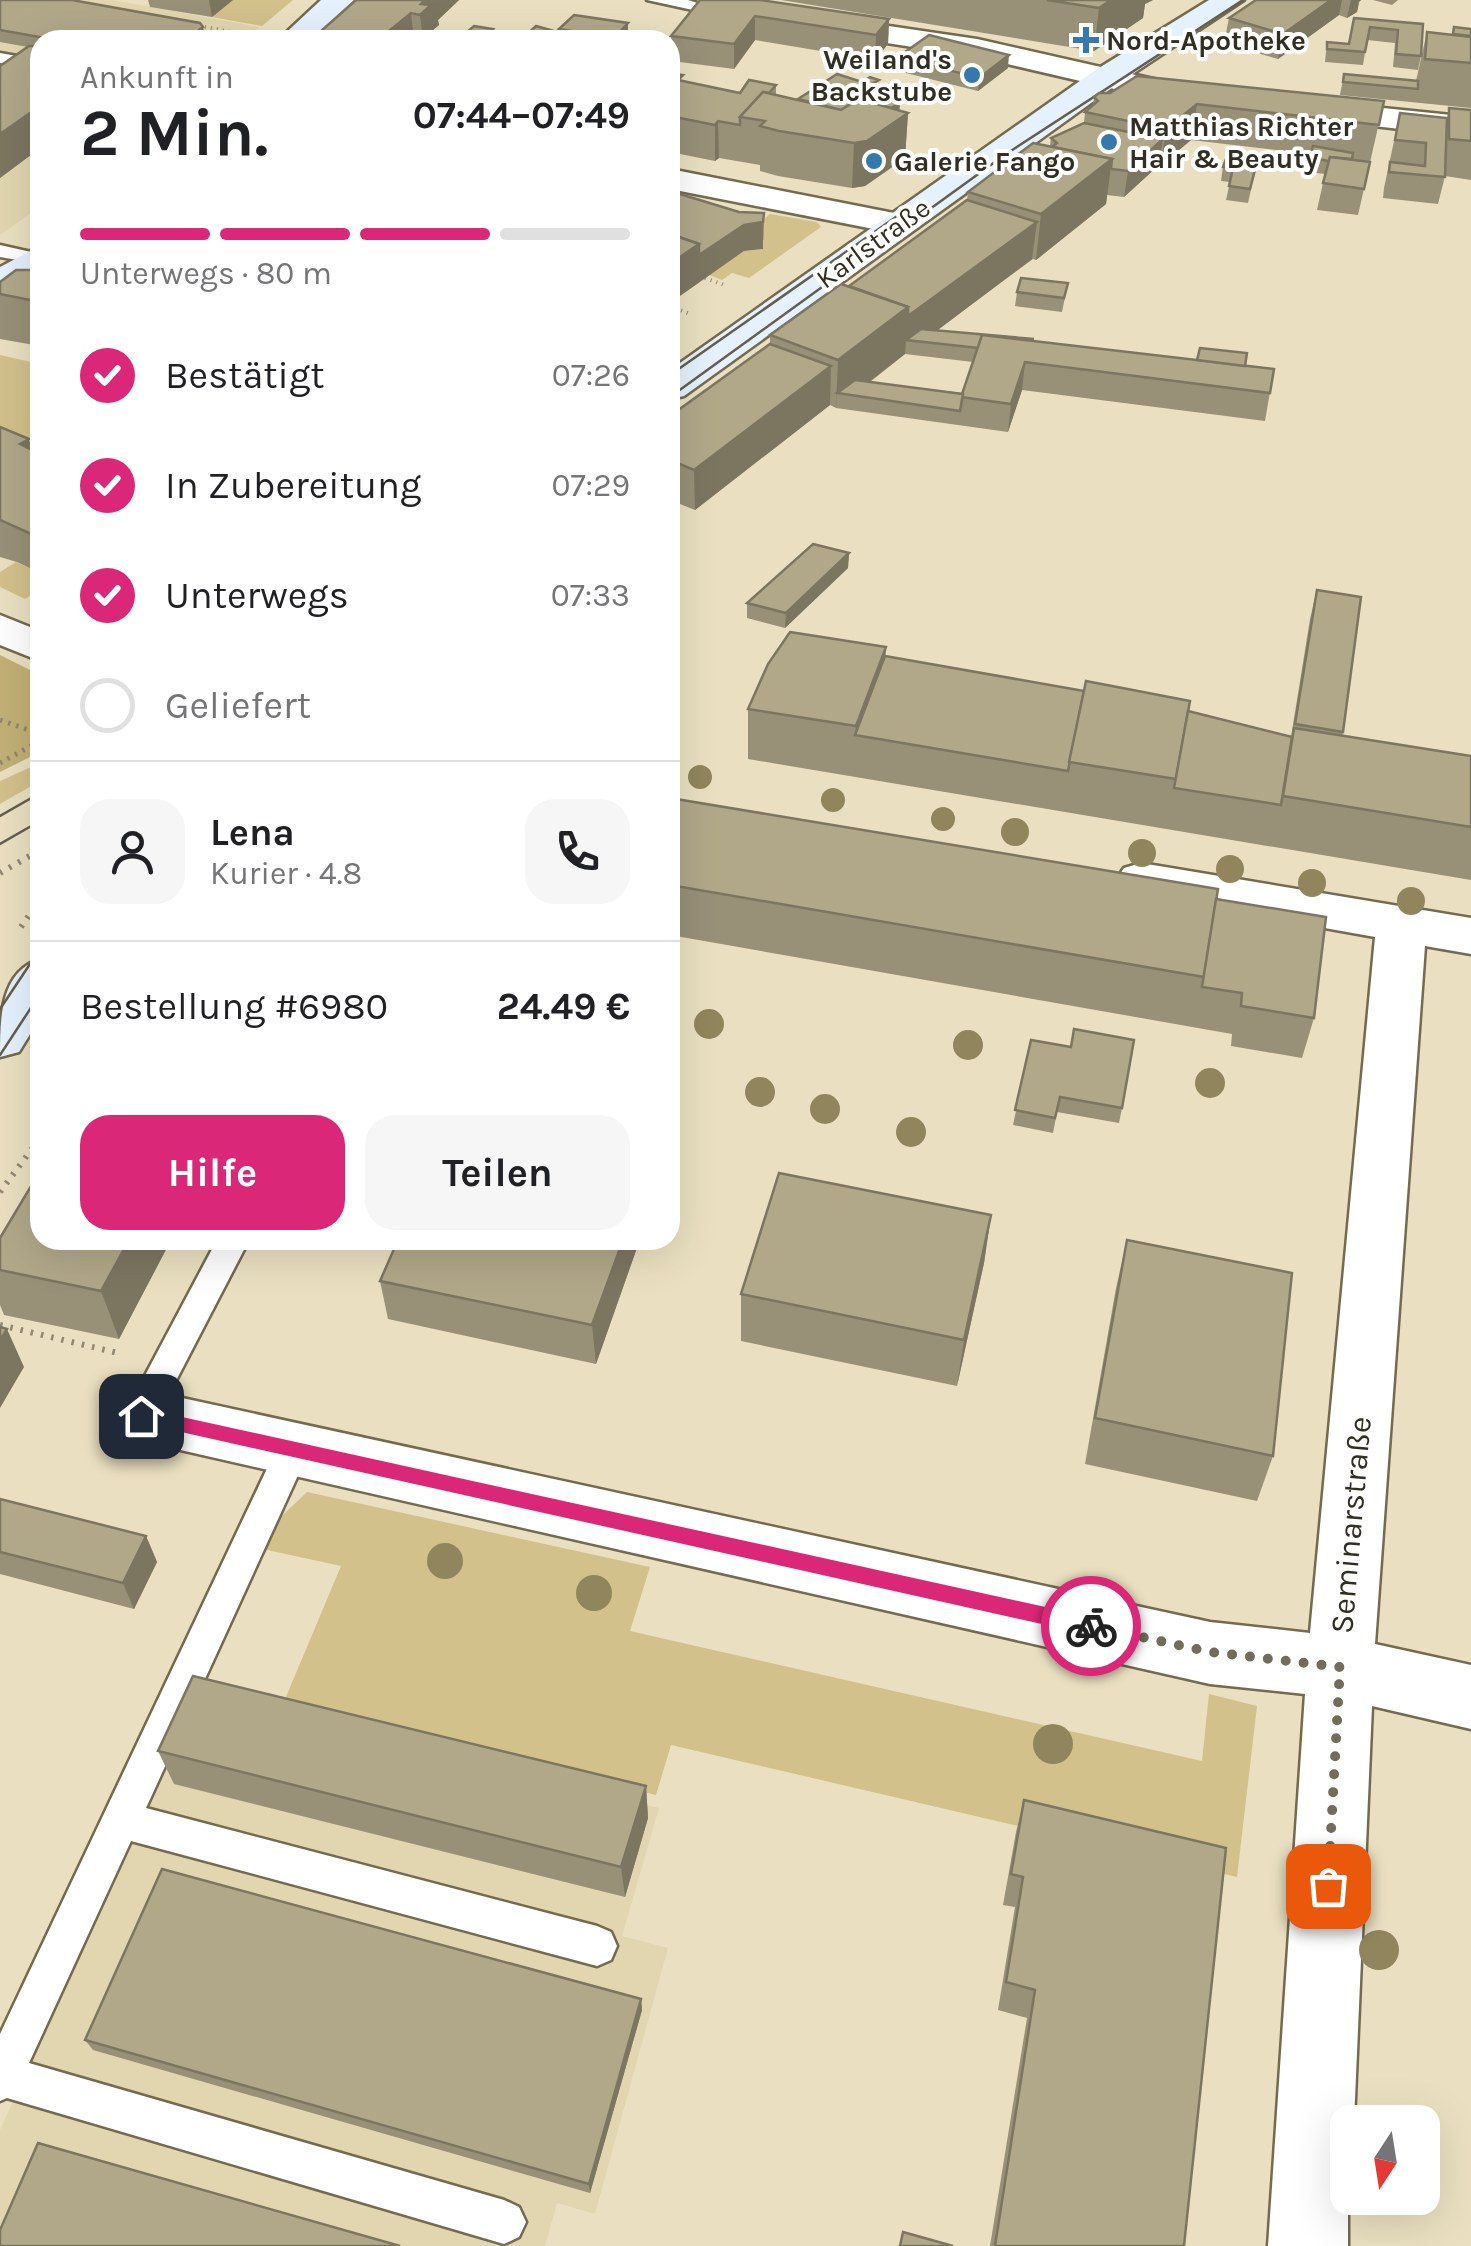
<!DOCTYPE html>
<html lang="de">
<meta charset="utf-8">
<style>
:root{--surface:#fff;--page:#f6f6f6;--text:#202124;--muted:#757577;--line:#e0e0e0;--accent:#db2777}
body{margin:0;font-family:Karla,sans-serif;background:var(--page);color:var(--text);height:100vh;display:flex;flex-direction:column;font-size:38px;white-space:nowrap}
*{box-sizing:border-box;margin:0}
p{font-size:32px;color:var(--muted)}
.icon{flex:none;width:55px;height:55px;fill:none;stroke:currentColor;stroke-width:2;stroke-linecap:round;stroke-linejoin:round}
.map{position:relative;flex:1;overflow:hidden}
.side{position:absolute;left:30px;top:30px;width:650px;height:1220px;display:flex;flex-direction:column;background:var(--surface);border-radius:30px;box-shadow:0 10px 40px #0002}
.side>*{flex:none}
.needle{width:65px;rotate:192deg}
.controls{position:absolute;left:1330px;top:2105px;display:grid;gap:20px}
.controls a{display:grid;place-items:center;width:110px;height:110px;border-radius:20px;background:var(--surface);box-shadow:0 10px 40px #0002;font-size:50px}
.pin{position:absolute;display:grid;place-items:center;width:85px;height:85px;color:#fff;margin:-42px;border-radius:20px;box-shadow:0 5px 15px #0006}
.courier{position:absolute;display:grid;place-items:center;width:100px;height:100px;margin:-50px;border:8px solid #db2777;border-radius:50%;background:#fff;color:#222;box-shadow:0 2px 12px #0007}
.overview em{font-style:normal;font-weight:700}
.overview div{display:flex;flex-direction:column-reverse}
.overview{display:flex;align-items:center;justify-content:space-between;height:170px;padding:0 50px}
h1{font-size:65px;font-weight:700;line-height:75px}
.bar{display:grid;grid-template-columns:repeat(4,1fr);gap:15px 10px;align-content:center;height:120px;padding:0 50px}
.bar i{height:12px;border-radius:8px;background:var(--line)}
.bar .on{background:var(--accent)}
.bar p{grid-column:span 4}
.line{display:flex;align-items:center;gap:25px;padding:0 50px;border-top:2px solid var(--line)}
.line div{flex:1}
.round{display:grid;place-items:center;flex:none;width:105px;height:105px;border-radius:30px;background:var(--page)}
ol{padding:0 50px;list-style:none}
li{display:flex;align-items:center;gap:30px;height:110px}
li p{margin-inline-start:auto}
li .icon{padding:10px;border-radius:50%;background:var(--accent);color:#fff;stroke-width:4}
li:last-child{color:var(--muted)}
li i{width:55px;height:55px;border:5px solid var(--line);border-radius:50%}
.button{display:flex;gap:20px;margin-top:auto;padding:20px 50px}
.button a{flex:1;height:115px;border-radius:30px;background:var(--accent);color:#fff;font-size:40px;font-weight:700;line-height:115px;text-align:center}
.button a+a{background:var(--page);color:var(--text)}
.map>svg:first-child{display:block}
.built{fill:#e1d6af}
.green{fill:#d2c18b}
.forest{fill:#c2b075}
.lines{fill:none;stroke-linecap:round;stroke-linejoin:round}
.lane-casing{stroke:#736a4f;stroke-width:5}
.street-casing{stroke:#736a4f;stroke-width:5}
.secondary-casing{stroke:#736a4f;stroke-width:5}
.path-far2{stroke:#8f8973;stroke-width:4;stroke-dasharray:1 5;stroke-linecap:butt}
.path-far1{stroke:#8f8973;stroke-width:5;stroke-dasharray:2.5 6;stroke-linecap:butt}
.path{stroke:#8f8973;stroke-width:6;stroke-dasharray:2.5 8;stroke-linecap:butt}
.lane{fill:#fff;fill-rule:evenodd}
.street{fill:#fff;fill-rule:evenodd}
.secondary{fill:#e5f2fd;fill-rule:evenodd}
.tram{stroke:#635e4d;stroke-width:2.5}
.tree{fill:#90855c}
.wall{fill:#989077;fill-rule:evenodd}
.shaded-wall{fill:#7c7661}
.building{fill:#b1a88a;stroke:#7c7661;stroke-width:2.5}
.route{fill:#db2777}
.done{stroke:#726c5a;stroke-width:10;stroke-dasharray:0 18}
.poi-dot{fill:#3478ad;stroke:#fff;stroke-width:4}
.labels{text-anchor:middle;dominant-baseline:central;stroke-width:8;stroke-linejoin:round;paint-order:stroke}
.far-poi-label{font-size:28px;font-weight:bold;fill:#312e22;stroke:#fff;text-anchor:start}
.far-street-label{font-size:28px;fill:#312e22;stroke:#fff}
.street-label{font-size:32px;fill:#312e22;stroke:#fff}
</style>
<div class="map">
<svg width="1471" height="2246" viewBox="0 0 1471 2246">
<rect width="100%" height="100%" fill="#eae0c1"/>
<g class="built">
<polygon points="0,0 113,0 259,27 244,40 40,40 40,207 0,235"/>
<polygon points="196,1695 659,1808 622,1936 668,1948 595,2214 557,2203 545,2246 0,2246 0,2130"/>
</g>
<g class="green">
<polygon points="233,0 293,0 262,26 212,17"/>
<polygon points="770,214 817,222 821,227 749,278 732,273 722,280 709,275 744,251 763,249 764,240 739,239"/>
<polygon points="0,355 40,364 40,395 30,404 40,407 40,444 0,427"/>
<polygon points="16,562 40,573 40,590 25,599 0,587 0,572"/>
<polygon points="40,763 40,781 0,804 0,781"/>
<polygon points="307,1492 650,1567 630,1631 1202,1761 1209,1694 1257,1706 1237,1877 671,1745 656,1795 283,1704 341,1566 258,1548 266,1531"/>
</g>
<polygon class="forest" points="0,655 40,675 40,752 0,772"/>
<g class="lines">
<g class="lane-casing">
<g id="lane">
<polygon points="647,0 688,0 710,7 702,12"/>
<polygon points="0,53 40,60 40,70 0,63"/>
<polygon points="0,245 40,254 40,264 0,257"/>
<polygon points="217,1240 249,1240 153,1425 141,1429 129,1425 124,1415"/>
<polygon points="293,1434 305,1439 310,1449 146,1808 597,1926 611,1932 617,1946 611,1960 597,1966 131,1841 29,2063 504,2200 519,2207 526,2222 519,2237 504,2244 7,2098 0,2101 0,2034 281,1439"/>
</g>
</g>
<g class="street-casing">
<g id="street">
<polygon points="814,15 977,39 1211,92 1216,99 1200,109 977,57 803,30 799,24"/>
<polygon points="1305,100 1471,117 1471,137 1294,117 1289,110"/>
<polygon points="670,169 899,214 911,217 916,224 911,231 899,234 670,189"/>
<polygon points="0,615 40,631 40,661 0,645"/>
<polygon points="1141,863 1471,918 1471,954 1425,946 1375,1644 1471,1665 1471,1729 1372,1706 1354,2122 1348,2122 1348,2246 1268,2246 1305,1694 1210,1684 141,1441 119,1433 110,1415 119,1397 141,1389 1210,1622 1310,1633 1375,937 1124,892 1116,880 1124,868"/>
</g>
</g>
<g class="secondary-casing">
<g id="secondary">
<polygon points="321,0 354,0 311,40 278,40"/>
<polygon points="1209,0 1244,0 1116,85 684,396 670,399 670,370 1094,71"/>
<polygon points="40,246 40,272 0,293 0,267"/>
<path d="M40,959V1018L19,1052L0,1057C0,1018 0,972 40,959Z"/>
</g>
</g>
<g class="path-far2">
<polyline points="199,26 237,33 228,40"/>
<polyline points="705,278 727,286"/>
<polyline points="670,306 690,314"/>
</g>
<g class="path-far1">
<polyline points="0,720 40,734"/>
<polyline points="0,763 40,741"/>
</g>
<g class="path">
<polyline points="0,873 40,850"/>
<polyline points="21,927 40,899"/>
<polyline points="0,1192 40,1138"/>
<polyline points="0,1325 118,1353"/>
</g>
<use href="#lane" class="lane"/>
<use href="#street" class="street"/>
<use href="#secondary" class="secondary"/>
<g class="tram">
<polyline points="670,375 903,212"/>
<polyline points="670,397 1006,154 1243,0"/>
<polyline points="0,816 40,793"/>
<polyline points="0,844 40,821"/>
<polyline points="0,1009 40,949"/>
<polyline points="0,1055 40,994"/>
</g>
</g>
<g class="tree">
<circle cx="700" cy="777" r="12"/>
<circle cx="833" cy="800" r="12"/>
<circle cx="943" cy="819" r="12"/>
<circle cx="1015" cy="832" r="14"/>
<circle cx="1142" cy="853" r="14"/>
<circle cx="1230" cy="869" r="14"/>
<circle cx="1312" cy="883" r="14"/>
<circle cx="1411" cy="901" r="14"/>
<circle cx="709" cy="1024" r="15"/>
<circle cx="968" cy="1045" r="15"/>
<circle cx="1210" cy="1083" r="15"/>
<circle cx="760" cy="1092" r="15"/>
<circle cx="825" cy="1109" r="15"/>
<circle cx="911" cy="1132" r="15"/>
<circle cx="445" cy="1561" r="18"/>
<circle cx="594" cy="1593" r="18"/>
<circle cx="1053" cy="1744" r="20"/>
<circle cx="1379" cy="1950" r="20"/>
</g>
<g class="wall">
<polygon points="0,0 206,40 40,40 40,148 0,178 0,66 28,47 0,42"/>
<polygon points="148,0 233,0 212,17 150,7"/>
<polygon points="356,0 459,0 438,20 439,25 433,30 434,40 311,40"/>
<polygon points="700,0 889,19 888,44 875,60 755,40 734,69 672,61 671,36"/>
<polygon points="781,0 1153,0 1145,4 1143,18 1094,51"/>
<polygon points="1256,0 1361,0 1359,2 1357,12 1347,18 1339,15 1278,59 1224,43 1229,18"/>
<polygon points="1373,0 1398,0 1392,5"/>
<polygon points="1354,18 1423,24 1421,56 1418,70 1393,67 1395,43 1367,40 1363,65 1325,62 1327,42 1349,44"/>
<polygon points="1454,27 1471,29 1471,108 1340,95 1344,74 1416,81 1427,32 1452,35"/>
<polygon points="559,29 628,36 625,40 521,40 559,33"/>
<polygon points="898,57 1008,68 978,91 898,71"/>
<polygon points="670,73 683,81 740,93 776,85 776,95 798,100 878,86 897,102 899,110 908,113 905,158 865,186 852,188 778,176 760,171 760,165 719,158 715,161 670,152"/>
<path d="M1094,97L1384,101L1358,215L1317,210L1325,174L1307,172L1311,154L1191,140L1161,165H1159L1124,197L1107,195L1106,204L1036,260L1033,259L937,330L1274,369L1265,421L1022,390L1008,432L836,408L830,405L695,510L670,500V416L770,344V335L849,286L967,200L968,192L1050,146L1051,138L1084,123L1085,112L1093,106ZM905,354L973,362L963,393L870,382Z"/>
<polygon points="1449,108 1471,110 1471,180 1445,176 1438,204 1383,198 1384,188 1400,113 1447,118"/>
<polygon points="1257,162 1248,203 1226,200 1230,182 1221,181 1223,167"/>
<polygon points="40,263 40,346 0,339 0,282 31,270"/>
<polygon points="1068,283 1062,312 1015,306 1017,292"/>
<polygon points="0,427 32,450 40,454 40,573 17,562 0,557"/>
<polygon points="849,553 848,568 785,628 747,618 747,603"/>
<polygon points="1317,590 1343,732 1342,736 1471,756 1471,880 748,759 748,709 886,647 885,656 1188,711 1291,737 1310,619"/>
<polygon points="670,798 1216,899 1314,1018 1302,1058 1231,1046 1232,1034 670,935"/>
<polygon points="1031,1040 1122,1108 1119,1123 1057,1112 1053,1133 1013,1125"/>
<polygon points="991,1215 984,1263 957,1386 741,1341 741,1294"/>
<polygon points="0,1238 40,1240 171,1240 119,1339 4,1315 0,1305"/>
<polygon points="1127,1240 1273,1456 1257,1501 1085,1464 1116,1288"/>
<polygon points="639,1242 596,1364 388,1319 380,1281"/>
<polygon points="0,1499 146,1536 157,1562 134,1609 0,1574"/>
<polygon points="158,1751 646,1786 648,1818 625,1897 174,1784"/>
<polygon points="1024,1800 1184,2246 990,2246 1027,2018 998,2010 1015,1907 1003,1905 1016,1832"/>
<polygon points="641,1999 642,2010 590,2193 93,2050 85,2040"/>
</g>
<g class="shaded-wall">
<polygon points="209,0 233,0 212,17"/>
<polygon points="425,0 459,0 438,20 439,25 433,30 434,40 423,40 420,15 421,4"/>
<polygon points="1111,0 1153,0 1145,4 1143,18 1094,51 1099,8"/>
<polygon points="1331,0 1342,0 1339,15 1278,59 1283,34"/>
<polygon points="1351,0 1361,0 1359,2 1357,12 1347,18"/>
<polygon points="411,13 414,40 378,40"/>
<polygon points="755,16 755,40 734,69 734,44"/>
<polygon points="889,19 888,44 875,60 876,35"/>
<polygon points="628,23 628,36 625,40 614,40 614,38"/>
<polygon points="203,27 206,40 186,40"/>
<polygon points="1009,55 1008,68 978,91 979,78"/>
<polygon points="897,92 897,105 900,103 899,119 908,113 905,158 865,186 852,188 854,143 887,99"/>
<polygon points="1197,104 1191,140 1161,165 1166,129"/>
<polygon points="40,106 40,148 0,178 0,134"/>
<polygon points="718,121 719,158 715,161 715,125"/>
<polygon points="1163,139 1159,165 1124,197 1128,171"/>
<polygon points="1112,159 1106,204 1036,260 1041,214"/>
<polygon points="764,213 763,249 744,251 670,303 670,264 699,244 744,225"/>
<polygon points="1037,222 1032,259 922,342 906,340 905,354 852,395 837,393 836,408 838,360 908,307 978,263"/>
<polygon points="1025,362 1022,390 1008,432 1011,404"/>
<polygon points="831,366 830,405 695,510 694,470"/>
<polygon points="29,439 40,479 20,444"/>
<polygon points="849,553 848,568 785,628 786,613"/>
<polygon points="886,647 883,697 855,735 856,726"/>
<polygon points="991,1215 984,1263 957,1386 964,1340"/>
<polygon points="129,1240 171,1240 119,1339 101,1291"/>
<polygon points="623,1240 639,1240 639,1242 596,1364 592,1325"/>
<polygon points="7,1329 24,1367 0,1408 0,1340"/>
<polygon points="146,1536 157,1562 134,1609 123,1583"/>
<polygon points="646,1786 648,1818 625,1897 621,1867"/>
<polygon points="641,1999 642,2010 590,2193 589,2184"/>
</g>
<g class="building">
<polygon points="0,0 72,0 200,23 203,27 186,40 56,40 0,30"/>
<polygon points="356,0 425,0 421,4 431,5 420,15 411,13 378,40 311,40"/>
<polygon points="700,0 760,0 889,19 876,35 755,16 734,44 671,36"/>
<polygon points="1047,0 1111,0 1099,8"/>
<polygon points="1256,0 1331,0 1283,34 1229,18"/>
<polygon points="574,15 628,23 614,38 559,29"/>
<polygon points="1354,18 1423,24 1421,56 1396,54 1398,30 1370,27 1365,52 1327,49 1327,42 1349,44"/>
<polygon points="474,26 493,29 481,40 460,38"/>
<polygon points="536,26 586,40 555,40 533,36 529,40 521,40"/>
<polygon points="1454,27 1471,29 1471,36 1453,34"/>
<polygon points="1427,32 1471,37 1471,63 1425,59"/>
<polygon points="442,34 465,40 435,40"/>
<polygon points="492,34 508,36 504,40 486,40"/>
<polygon points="929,35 1009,55 979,78 898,57"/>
<polygon points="533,36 555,40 529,40"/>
<polygon points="29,46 40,46 40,106 0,134 0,66"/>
<polygon points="670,73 683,75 678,80 740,93 749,80 776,85 769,93 763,92 740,117 740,125 718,121 715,125 670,116"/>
<polygon points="837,74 862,82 870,77 879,80 872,84 897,92 887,99 900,103 891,108 859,99 841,110 798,99"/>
<polygon points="1344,74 1418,81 1418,89 1343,82"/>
<polygon points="1137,76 1384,101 1379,125 1197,104 1166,129 1085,112 1098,101 1094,97 1099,93 1110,93"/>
<polygon points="763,92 841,110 859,99 908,113 867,141 854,143 779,131 760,126 765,121 740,117"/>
<polygon points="1449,108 1471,110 1471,141 1449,139"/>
<polygon points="1400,113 1447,118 1445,177 1389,172 1390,162 1425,166 1426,143 1395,140"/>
<polygon points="1084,123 1163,139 1128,171 1111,169 1112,159 1052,147 1057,143 1051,138"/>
<polygon points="1033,143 1112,159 1041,214 968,192"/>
<polygon points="1313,146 1353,153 1352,159 1330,157 1329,161 1310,158"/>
<polygon points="1330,157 1370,162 1364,189 1323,183"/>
<polygon points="1226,159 1257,162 1250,189 1229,186 1233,168 1223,167"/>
<polygon points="670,191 739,212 764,213 763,222 744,225 699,255 699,244 670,234"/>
<polygon points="967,200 1037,222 908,316 908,307 849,286"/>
<polygon points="670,234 699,244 670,264"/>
<polygon points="40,263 40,302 0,294 0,282 16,270 31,270"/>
<polygon points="1021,278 1068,283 1064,298 1017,292"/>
<polygon points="841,284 908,307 838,360 770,335"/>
<polygon points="921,329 1034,339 982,335 978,348 906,340"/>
<polygon points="982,335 1274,369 1270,393 1025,362 1011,404 961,397"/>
<polygon points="770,344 831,366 694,470 670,460 670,416"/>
<polygon points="1200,348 1247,353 1245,366 1197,360"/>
<polygon points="855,380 963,394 960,411 837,393"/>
<polygon points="0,427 29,439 20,444 40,454 40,538 0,520"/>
<polygon points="813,544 849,553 786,613 747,603"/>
<polygon points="1317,590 1361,597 1343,732 1295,724"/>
<polygon points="790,632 886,647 856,726 748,709 768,664"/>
<polygon points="885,656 1084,691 1068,771 855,735"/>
<polygon points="1086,681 1190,701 1176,779 1069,762"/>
<polygon points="1188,711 1292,737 1281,805 1174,788"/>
<polygon points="1294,728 1471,756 1471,827 1283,796"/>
<polygon points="670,798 1218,889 1204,977 670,885"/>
<polygon points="1216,899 1326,917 1314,1018 1241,1006 1242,993 1202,987"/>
<polygon points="1074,1029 1134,1040 1122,1108 1060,1097 1055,1118 1015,1110 1031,1040 1071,1047"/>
<polygon points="40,1171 40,1240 129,1240 101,1291 0,1270 0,1238"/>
<polygon points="779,1173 991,1215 964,1340 741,1294"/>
<polygon points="398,1240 623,1240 592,1325 380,1281"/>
<polygon points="1127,1240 1292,1273 1273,1456 1095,1418"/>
<polygon points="0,1327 7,1329 0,1340"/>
<polygon points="0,1499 146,1536 123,1583 0,1552"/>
<polygon points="193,1676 646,1786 621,1867 158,1751"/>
<polygon points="1024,1800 1226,1848 1184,2246 995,2246 1035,1990 1006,1982 1023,1877 1011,1874"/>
<polygon points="162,1869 641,1999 589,2184 85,2040"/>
<polygon points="38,2143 400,2246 0,2246 0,2230"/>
<polygon points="903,2232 953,2246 900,2246"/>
</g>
<polygon class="route" points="141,1408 1091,1617 1101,1626 1091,1635 141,1423 132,1416"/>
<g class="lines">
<polyline class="done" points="1091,1626 1210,1652 1340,1667 1328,1886"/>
</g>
<g class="poi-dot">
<path d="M1081 25h10v10h10v10h-10v10h-10v-10h-10v-10h10z"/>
<circle cx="972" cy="75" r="10"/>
<circle cx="1109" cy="142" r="10"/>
<circle cx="874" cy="161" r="10"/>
</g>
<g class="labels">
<g class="far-poi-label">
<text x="1106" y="40">Nord-Apotheke</text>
<text x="952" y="59" text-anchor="end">Weiland's<tspan x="952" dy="32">Backstube</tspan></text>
<text x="1129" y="126">Matthias Richter<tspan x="1129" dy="32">Hair &amp; Beauty</tspan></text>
<text x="894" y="161">Galerie Fango</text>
</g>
<g class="far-street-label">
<text transform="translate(873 243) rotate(-36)">Karlstraße</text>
</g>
<g class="street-label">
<text transform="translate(1351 1525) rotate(-85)">Seminarstraße</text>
</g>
</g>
</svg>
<div class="controls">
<a><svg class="needle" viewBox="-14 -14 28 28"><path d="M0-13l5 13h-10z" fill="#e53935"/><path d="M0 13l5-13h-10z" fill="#757577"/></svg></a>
</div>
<div class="pin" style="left:1328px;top:1886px;background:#ea580c"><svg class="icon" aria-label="bag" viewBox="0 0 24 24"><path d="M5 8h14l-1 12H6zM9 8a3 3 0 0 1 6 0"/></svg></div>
<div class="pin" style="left:141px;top:1416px;background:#1f2937"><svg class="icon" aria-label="home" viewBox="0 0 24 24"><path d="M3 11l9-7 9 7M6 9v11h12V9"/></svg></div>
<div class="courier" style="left:1091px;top:1626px"><svg class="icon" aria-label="bike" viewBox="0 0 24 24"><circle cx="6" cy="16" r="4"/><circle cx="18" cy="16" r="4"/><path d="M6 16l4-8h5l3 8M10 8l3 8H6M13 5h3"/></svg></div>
<section class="side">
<div class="overview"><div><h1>2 Min.</h1><p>Ankunft in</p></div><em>07:44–07:49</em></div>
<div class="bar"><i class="on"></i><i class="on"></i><i class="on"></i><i></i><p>Unterwegs · 80 m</p></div>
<ol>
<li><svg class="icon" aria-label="check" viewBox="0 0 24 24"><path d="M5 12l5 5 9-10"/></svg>Bestätigt<p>07:26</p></li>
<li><svg class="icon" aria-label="check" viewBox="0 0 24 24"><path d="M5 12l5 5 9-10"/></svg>In Zubereitung<p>07:29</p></li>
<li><svg class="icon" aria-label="check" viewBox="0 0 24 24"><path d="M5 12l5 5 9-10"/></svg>Unterwegs<p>07:33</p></li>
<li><i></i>Geliefert</li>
</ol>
<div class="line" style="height:180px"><a class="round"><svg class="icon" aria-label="person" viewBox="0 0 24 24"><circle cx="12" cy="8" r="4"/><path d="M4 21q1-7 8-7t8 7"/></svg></a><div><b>Lena</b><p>Kurier · 4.8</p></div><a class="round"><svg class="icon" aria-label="phone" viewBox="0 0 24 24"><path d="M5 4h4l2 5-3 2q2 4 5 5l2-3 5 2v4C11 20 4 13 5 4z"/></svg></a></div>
<div class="line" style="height:130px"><div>Bestellung #6980</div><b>24.49 €</b></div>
<div class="button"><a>Hilfe</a><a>Teilen</a></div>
</section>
</div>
